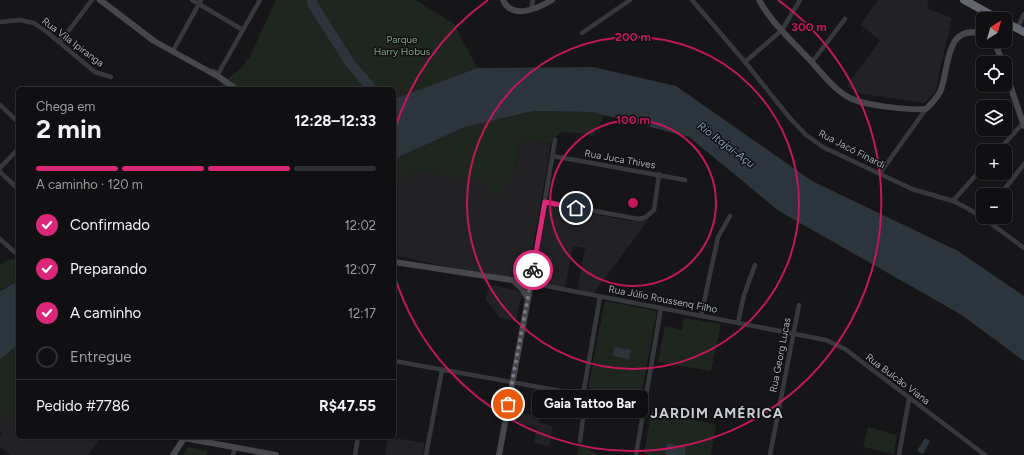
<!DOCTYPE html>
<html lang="pt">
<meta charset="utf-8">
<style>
:root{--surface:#101012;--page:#1e1e20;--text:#f1f3f6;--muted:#9c9d9f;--line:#303032;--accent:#db2777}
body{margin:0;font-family:Figtree,sans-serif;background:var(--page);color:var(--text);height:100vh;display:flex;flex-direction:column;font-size:15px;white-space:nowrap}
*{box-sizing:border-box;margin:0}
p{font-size:13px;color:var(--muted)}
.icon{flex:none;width:22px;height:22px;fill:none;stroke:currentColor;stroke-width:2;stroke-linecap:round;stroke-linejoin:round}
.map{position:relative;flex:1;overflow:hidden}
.drawer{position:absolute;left:16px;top:87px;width:380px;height:352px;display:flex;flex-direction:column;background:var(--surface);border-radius:6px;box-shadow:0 1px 3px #0004,0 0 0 1px var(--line)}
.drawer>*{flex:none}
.needle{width:26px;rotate:37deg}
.fabs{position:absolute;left:976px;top:12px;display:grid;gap:8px}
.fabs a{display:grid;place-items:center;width:36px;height:36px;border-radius:6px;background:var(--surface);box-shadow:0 1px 3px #0004,0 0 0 1px var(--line);font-size:20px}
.pin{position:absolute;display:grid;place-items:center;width:34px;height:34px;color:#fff;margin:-17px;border:2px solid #fff;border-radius:50%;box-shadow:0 1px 4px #0007}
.courier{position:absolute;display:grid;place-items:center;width:40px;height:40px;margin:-20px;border:3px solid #db2777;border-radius:50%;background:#fff;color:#222;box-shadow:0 1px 5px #0007}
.bubble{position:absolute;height:28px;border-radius:6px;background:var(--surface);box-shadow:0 1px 3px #0004,0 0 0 1px var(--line);font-size:13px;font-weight:700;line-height:28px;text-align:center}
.summary em{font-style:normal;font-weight:700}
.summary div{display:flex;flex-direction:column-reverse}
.summary{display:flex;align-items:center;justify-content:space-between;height:68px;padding:0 20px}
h1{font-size:26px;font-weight:700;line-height:30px}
.bar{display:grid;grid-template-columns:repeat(4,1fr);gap:6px 4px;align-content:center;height:48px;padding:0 20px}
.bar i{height:5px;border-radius:3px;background:var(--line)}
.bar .selected{background:var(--accent)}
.bar p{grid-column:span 4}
.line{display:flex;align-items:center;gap:10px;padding:0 20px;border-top:1px solid var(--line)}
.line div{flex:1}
ol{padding:0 20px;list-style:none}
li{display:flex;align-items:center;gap:12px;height:44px}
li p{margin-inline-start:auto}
li .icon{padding:4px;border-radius:50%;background:var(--accent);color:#fff;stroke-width:4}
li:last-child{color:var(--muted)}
li i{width:22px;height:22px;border:2px solid var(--line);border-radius:50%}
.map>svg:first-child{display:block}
.built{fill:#222225}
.green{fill:#1e261f}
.water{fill:#2c353c}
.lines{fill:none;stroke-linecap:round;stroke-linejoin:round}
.river{stroke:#2c353c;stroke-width:10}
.street{stroke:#37383d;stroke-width:4.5}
.secondary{stroke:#45474d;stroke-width:6}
.highway{stroke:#63666e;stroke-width:8}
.secondary-bridge{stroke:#45474d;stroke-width:6}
.done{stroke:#757880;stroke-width:4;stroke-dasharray:0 7.2}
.route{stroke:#db2777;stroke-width:5}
.ring{fill:none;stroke:#c2185b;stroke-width:2}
.labels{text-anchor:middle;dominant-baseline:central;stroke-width:3;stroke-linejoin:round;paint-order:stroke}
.park-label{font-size:10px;fill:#7fa381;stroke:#111113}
.street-label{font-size:10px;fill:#a8adb8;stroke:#111113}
.water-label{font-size:11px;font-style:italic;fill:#7f9bb3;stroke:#111113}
.district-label{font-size:14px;font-weight:bold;letter-spacing:1px;fill:#c9ccd4;stroke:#111113}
.centre{fill:#c2185b;stroke:#111113;stroke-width:2}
.ring-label{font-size:12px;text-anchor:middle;font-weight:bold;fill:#c2185b;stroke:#111113;stroke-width:3;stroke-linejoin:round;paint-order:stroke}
</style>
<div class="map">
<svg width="1024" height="455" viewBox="0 0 1024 455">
<rect width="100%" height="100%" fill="#161618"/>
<g class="built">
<polygon points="878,0 929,0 927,8 952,18 935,92 924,103 857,93 847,86 880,40 860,25"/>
<polygon points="521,139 550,144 549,157 527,281 448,267 394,255 394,184 417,171 470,181 481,181 514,175"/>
<polygon points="548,206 631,221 649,219 594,293 577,290 585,248 573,246 565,288 534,282"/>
<polygon points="489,285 515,290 521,292 522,295 516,321 500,318 486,300"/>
<polygon points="514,411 540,416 539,423 553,426 549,446 534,443 537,427 512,422"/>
<polygon points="18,413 18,437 101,437 88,455 11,455 0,447 0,436 2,434 0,432 0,421 6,414"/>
<polygon points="388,437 425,443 423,455 385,455"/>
</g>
<g class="green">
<polygon points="276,0 416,0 454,24 477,68 394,99 394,89 216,89 241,68 250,56"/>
<polygon points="533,111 592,112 605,115 593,136 578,133 560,132 550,144 521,139 514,175 497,197 481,181 470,181 417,171 394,184 394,159 465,127"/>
<polygon points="18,258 18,281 0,290 0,265 5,261"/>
<polygon points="605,301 657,311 641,398 588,388"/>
<polygon points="684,318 721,324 711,371 658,362 665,326 682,330"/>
<polygon points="18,344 18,413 6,414 0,421 0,360"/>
<polygon points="651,412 716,424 711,455 644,455"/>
<polygon points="868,427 897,435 894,454 863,447"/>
<polygon points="580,443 598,455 577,455"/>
<polygon points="188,447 207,451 206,455 183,455"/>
</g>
<g class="water">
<polygon points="593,67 676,86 812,181 958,251 1024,296 1024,361 960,314 779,211 689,137 592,112 533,111 465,127 394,159 394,99 477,68"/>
<polygon points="18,281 18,344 0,360 0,291"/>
<polygon points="614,347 631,350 629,359 613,356"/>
<polygon points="925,438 930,441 923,454 917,451"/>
<polygon points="667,443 686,447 685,455 665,455"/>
</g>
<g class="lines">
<polyline class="river" points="312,0 313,5 350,63 372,89"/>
<g class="street">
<polyline points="192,0 243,30"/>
<polyline points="692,0 745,62 789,117 806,135 823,147 912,189 953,201 967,208 982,217 1024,248"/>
<polyline points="531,9 533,0"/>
<polyline points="0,22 20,20 34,23 47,32 95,72 111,77"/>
<polyline points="1017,29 1024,14"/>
<polyline points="582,33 630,0"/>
<polyline points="60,42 92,0"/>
<polyline points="173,51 201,0"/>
<polyline points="745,62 782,30 800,0"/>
<polyline points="812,62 845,19"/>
<polyline points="213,71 218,74 260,0"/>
<polyline points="0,105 18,122"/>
<polyline points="555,140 531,283 826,340 845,349 985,455"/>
<polyline points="998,151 1023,123"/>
<polyline points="553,156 685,180"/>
<polyline points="0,168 18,149"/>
<polyline points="0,172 18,189"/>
<polyline points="880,173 926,109"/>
<polyline points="1000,195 1024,164"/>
<polyline points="953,201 983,167"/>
<polyline points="545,202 639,219 646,217 654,210 659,174"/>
<polyline points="0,239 18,255"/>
<polyline points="701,316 718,237 730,216"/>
<polyline points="738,323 744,295 755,265"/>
<polyline points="394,361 645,406"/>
<polyline points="580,441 585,403 584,389 600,297"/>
<polyline points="233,455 235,447"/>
<polyline points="355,455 358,437"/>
<polyline points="426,455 442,370"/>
<polyline points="636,455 661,308"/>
<polyline points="770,455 799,305"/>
<polyline points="899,455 909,399"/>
</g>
<g class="secondary">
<polyline points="100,0 108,6"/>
<path d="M503,0C512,20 537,9 552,0"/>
<path d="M759,0C771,22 791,40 808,58C821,72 834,90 850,98C866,106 908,110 926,109C931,104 936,99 940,92C950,70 943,23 983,34"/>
<polyline points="994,41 1003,63"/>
<polyline points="1005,70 1024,126"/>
<polyline points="394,262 531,283 499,455"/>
<polyline points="514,281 523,290 528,299"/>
<polyline points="184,438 276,455"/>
<polyline points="173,455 185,437"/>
</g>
<g class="highway">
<polyline points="964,0 999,19"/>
<polyline points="1005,22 1024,32"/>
</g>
<polyline class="secondary-bridge" points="108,6 154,41 219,77 236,89"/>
</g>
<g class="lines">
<polyline class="done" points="508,404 533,270"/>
<polyline class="route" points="533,270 545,202 576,208"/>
</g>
<g class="ring">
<circle cx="633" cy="203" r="83"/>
<circle cx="633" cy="203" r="166"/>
<path d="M394 132A249 249 0 0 1 488 0M778 0A249 249 0 1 1 394 274"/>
</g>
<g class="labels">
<g class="park-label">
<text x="402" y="39">Parque<tspan x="402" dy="12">Harry Hobus</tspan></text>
</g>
<g class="street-label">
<text transform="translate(73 42) rotate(37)">Rua Vila Ipiranga</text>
<text transform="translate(852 149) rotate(27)">Rua Jacó Finardi</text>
<text transform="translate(620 159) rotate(10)">Rua Juca Thives</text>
<text transform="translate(663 299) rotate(11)">Rua Júlio Roussenq Filho</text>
<text transform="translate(780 355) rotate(-79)">Rua Georg Lucas</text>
<text transform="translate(898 379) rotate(37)">Rua Bulcão Viana</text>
</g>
<g class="water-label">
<text transform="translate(726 145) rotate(37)">Rio Itajaí-Açu</text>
</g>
<g class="district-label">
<text x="717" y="413">JARDIM AMÉRICA</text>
</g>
</g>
<circle cx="633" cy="203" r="6" class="centre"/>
<g class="ring-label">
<text x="809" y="31">300 m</text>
<text x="633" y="41">200 m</text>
<text x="633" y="124">100 m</text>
</g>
</svg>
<div class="fabs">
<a><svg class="needle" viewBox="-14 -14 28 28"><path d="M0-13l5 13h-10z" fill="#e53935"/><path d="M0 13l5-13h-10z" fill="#9c9d9f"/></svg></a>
<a><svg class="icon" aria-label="locate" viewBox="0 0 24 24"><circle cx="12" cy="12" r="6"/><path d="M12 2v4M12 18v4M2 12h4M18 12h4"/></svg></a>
<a><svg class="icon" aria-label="layers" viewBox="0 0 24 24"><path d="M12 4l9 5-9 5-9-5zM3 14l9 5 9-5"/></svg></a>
<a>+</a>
<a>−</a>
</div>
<div class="pin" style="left:508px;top:404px;background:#ea580c"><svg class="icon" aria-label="bag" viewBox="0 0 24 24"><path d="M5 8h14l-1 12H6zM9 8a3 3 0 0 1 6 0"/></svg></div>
<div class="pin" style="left:576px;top:208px;background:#1f2937"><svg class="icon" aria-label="home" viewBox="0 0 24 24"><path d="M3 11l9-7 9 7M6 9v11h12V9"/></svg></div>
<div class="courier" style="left:533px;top:270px"><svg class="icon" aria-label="bike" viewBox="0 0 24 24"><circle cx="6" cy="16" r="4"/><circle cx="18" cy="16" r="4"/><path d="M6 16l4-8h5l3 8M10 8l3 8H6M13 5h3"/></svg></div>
<div class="bubble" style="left:532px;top:390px;width:116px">Gaia Tattoo Bar</div>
<section class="drawer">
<div class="summary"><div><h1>2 min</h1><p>Chega em</p></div><em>12:28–12:33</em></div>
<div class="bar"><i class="selected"></i><i class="selected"></i><i class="selected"></i><i></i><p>A caminho · 120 m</p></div>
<ol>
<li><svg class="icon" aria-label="check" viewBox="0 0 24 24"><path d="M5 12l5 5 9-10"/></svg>Confirmado<p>12:02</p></li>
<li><svg class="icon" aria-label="check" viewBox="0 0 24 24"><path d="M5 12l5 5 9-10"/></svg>Preparando<p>12:07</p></li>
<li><svg class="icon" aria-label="check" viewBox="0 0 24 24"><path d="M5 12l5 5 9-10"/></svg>A caminho<p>12:17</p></li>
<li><i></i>Entregue</li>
</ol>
<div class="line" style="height:52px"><div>Pedido #7786</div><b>R$47.55</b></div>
</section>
</div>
